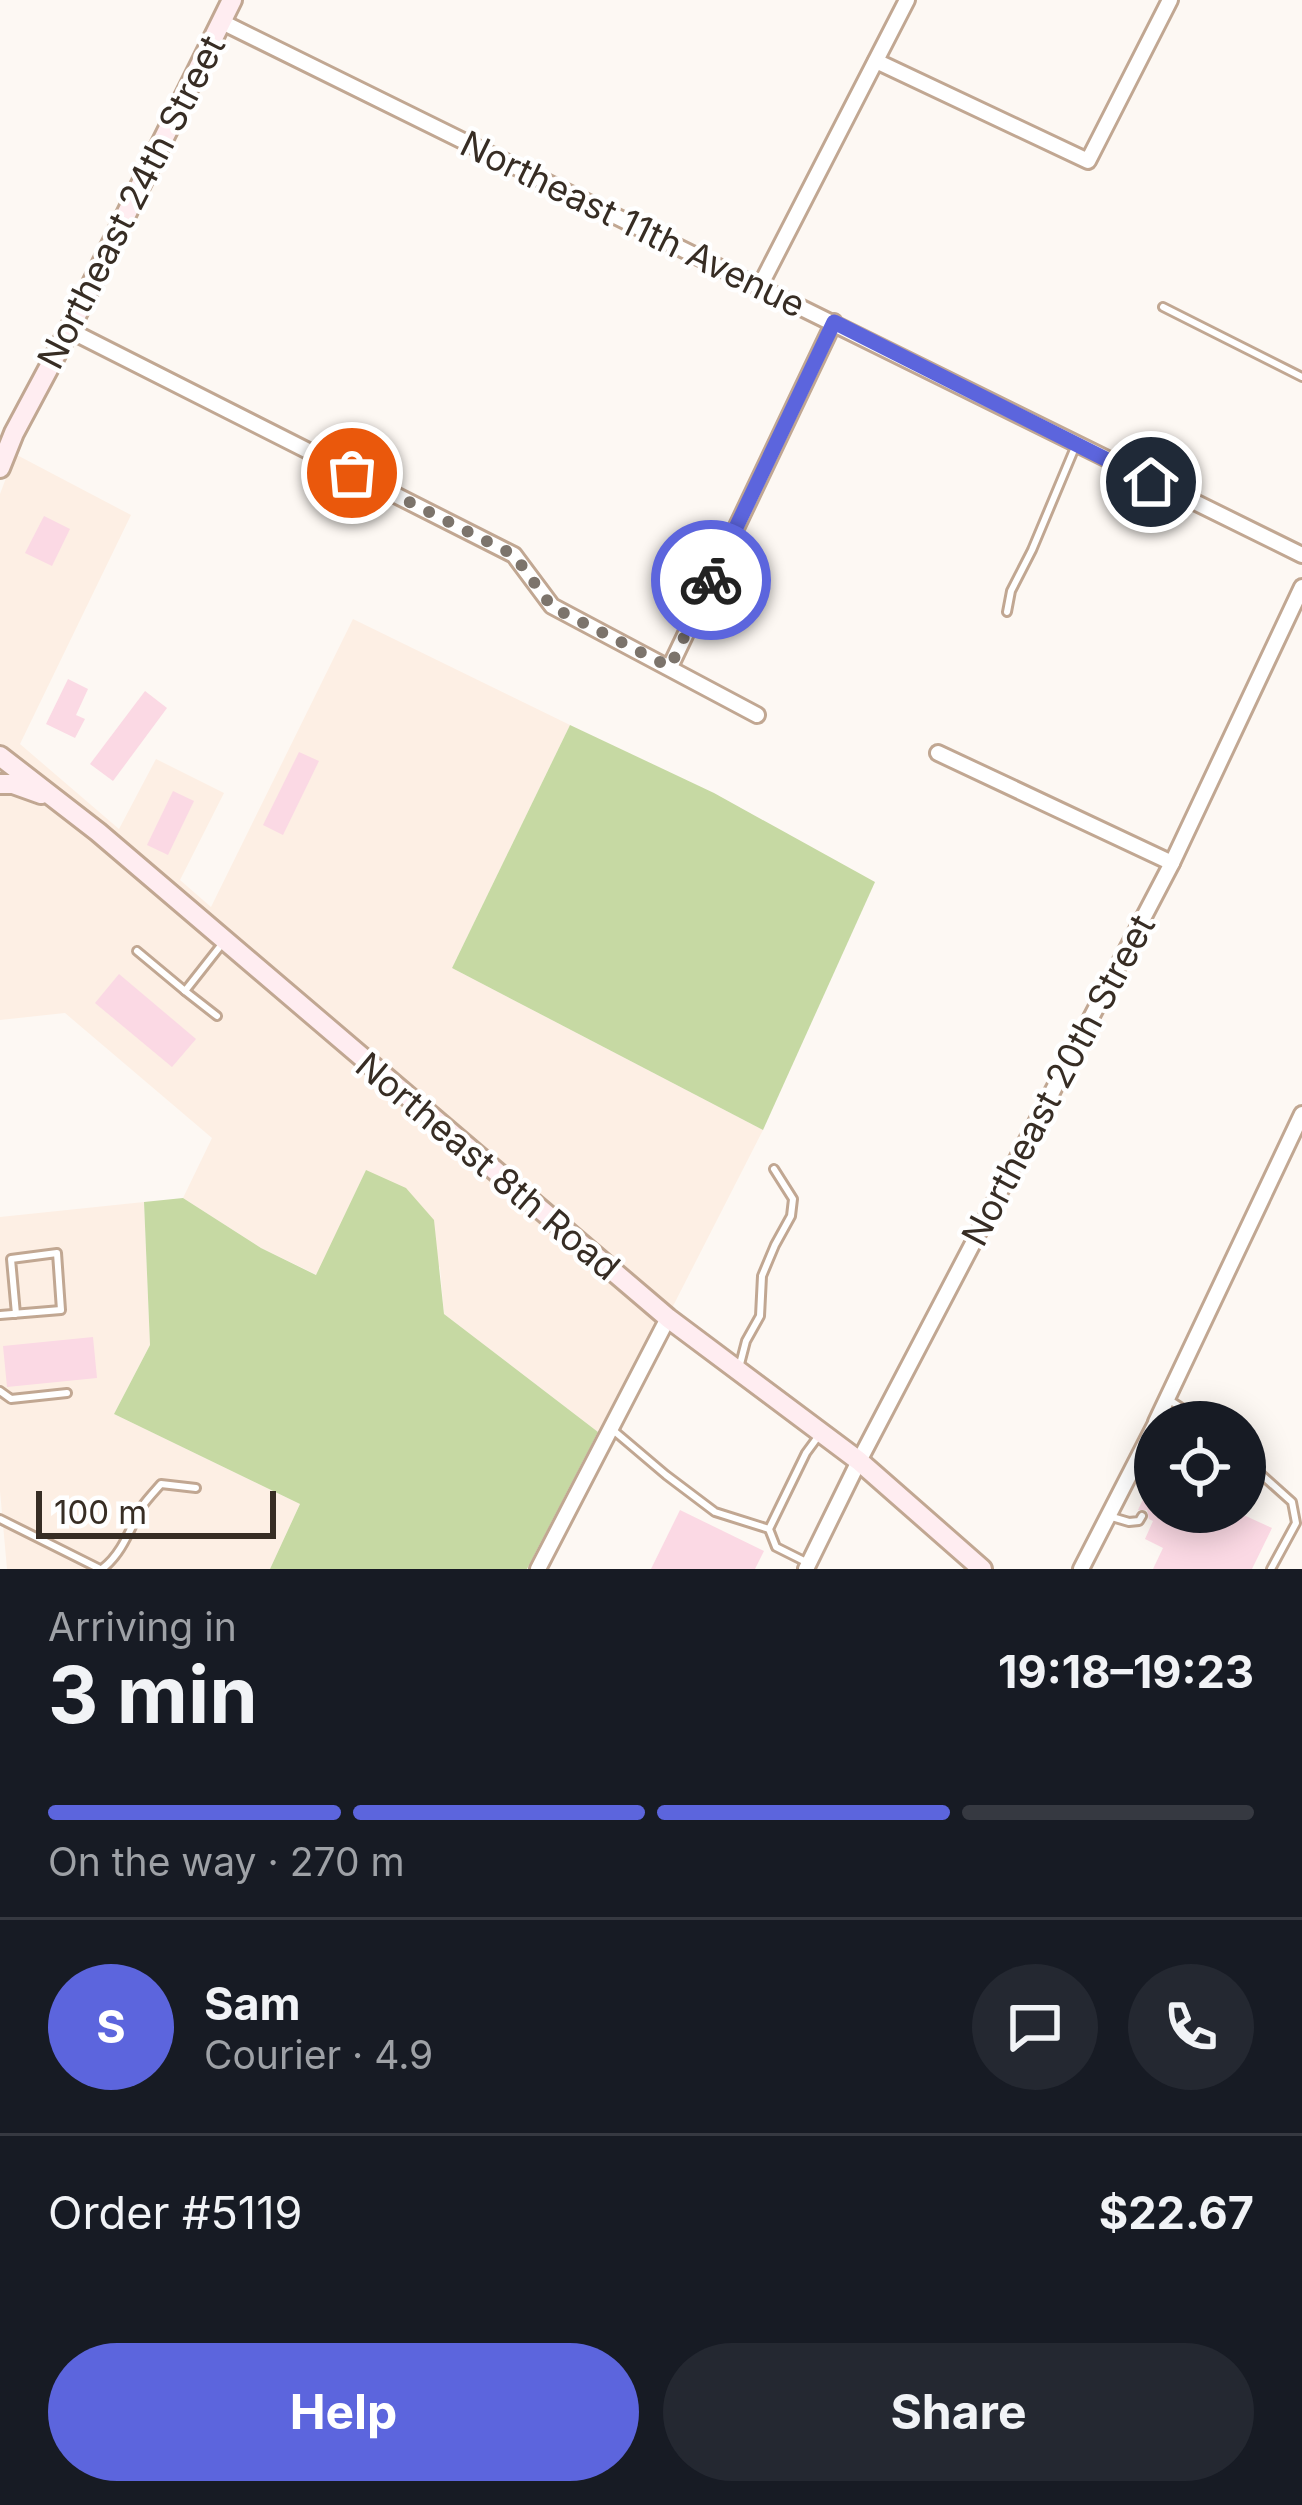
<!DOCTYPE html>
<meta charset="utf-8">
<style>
:root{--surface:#171b24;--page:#242831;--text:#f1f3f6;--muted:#9ea1a6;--line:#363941;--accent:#5c65dd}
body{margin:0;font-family:Inter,sans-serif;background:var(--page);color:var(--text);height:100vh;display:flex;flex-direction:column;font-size:45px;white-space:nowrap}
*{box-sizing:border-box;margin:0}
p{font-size:39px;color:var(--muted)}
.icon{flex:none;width:66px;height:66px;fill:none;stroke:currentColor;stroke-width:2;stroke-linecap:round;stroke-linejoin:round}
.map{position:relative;height:1569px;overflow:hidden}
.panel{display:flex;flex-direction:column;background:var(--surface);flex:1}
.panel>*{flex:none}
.controls{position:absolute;left:1134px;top:1401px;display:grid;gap:24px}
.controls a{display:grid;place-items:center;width:132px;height:132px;border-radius:50%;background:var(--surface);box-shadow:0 6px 30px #0003;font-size:60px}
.scale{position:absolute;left:36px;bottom:30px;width:240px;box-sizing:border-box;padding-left:12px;border:6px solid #372d24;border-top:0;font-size:33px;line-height:42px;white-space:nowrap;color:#372d24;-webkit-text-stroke:9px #fff;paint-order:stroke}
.pin{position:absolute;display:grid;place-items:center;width:102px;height:102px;color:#fff;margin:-51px;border:6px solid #fff;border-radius:50%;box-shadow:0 3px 12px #0007}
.courier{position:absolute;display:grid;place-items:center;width:120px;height:120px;margin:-60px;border:9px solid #5c65dd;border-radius:50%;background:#fff;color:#222;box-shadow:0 3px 15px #0007}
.head em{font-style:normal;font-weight:700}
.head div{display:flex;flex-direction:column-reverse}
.head{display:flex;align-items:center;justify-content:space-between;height:204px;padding:0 48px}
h1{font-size:78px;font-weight:700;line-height:90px}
.bar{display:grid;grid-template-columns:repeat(4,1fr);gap:18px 12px;align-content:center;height:144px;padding:0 48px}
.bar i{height:15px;border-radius:9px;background:var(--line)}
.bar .selected{background:var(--accent)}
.bar p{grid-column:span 4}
.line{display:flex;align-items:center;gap:30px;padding:0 48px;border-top:3px solid var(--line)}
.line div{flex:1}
.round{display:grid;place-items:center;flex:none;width:126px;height:126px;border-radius:63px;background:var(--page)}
.button{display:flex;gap:24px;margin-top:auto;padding:24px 48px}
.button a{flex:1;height:138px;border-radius:72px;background:var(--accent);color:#fff;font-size:48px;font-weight:700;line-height:138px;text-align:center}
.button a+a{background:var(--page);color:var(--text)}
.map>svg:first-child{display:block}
.built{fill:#fdefe4}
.green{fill:#c6d9a3}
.building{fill:#fbd9e4}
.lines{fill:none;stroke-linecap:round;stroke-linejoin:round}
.lane-casing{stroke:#c1a792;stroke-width:12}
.street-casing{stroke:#c1a792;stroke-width:20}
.secondary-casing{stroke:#c1a792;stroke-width:24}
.lane{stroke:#fff;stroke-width:6}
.street{stroke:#fff;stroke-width:14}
.secondary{stroke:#ffedf1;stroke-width:18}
.done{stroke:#7c746c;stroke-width:12;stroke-dasharray:0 21.6}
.route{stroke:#5c65dd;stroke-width:15}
.labels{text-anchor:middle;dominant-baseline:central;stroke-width:9;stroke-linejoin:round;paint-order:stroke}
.street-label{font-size:36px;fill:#372d24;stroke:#fff}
</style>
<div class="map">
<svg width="1302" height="1569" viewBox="0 0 1302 1569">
<rect width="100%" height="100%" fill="#fdf8f3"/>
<g class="built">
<polygon points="15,454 131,515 20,744 119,829 156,759 224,793 180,880 211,907 353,619 570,725 452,968 763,1130 671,1310 65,795 0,745 0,494"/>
<polygon points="12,792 56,809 656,1319 598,1432 444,1314 440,1268 366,1170 317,1275 261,1248 183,1198 212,1138 65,1013 0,1020 0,793"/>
<polygon points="144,1202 150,1345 114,1414 300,1504 270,1569 7,1569 0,1491 0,1217"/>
</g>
<g class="green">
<polygon points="570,725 714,793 875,882 763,1130 452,968"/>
<polygon points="366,1170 406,1188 434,1220 444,1314 598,1432 527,1569 270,1569 300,1504 114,1414 150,1345 144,1202 183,1198 261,1248 316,1275"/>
</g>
<g class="building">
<polygon points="44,516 70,529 52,566 25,553"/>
<polygon points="68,679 88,689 76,715 85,719 75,738 46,724"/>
<polygon points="145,691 167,708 113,781 90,764"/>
<polygon points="299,752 319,761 283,835 263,825"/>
<polygon points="173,791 194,801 168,855 147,845"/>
<polygon points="119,974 196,1039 172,1067 95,1003"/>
<polygon points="93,1337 97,1378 7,1387 3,1346"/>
<polygon points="1155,1473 1155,1485 1147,1492 1150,1499 1155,1500 1155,1512 1237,1512 1272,1528 1252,1569 1153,1569 1163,1548 1145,1539 1153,1521 1149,1519 1147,1510 1138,1510"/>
<polygon points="680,1510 764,1551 755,1569 651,1569"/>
</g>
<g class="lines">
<g class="lane-casing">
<g id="lane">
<polyline points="1163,307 1302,377"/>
<polyline points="1007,612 1011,591 1032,550 1076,445"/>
<polyline points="137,951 185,991 222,944"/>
<polyline points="185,991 217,1016"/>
<polyline points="0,1315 61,1310 57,1253 11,1259 16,1314"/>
<polyline points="739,1368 746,1341 760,1316 762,1276 775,1245 791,1216 793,1199 774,1169"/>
<polyline points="0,1391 11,1399 67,1393"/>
<polyline points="1168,1399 1203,1422"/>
<polyline points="613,1430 666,1475 715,1512 769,1529"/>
<polyline points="1245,1460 1292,1502 1296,1523 1271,1569"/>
<polyline points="1154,1493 1155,1492"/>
<polyline points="1112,1517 1129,1522 1139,1521 1142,1516"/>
<polyline points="0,1519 100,1569"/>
<polyline points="806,1562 776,1547 769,1529 806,1453 820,1434"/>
<path d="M102,1569C122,1554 130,1529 141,1508C147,1499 154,1492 161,1484L196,1488"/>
</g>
</g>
<g class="street-casing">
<g id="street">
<polyline points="222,22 1302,555"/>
<polyline points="876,61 1088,161 1170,0"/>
<polyline points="759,288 907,0"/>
<polyline points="69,330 514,555 552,606 757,715"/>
<polyline points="670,667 834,322"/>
<polyline points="938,753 1172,863"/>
<polyline points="1156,1422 1302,1114"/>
<polyline points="538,1569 668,1318"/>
<polyline points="806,1569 859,1461 1172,863 1302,587"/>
<polyline points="1081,1569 1155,1425"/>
</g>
</g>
<g class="secondary-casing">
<g id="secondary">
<polyline points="0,468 14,433 69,330 232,0"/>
<polyline points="0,756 98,832 668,1318 859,1461 982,1569"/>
<polyline points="0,784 13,784 41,794"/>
</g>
</g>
<use href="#lane" class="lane"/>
<use href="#street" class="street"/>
<use href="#secondary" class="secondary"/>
</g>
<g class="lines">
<polyline class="done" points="352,473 514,555 552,607 670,667 711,580"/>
<polyline class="route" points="711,580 834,322 1151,482"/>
</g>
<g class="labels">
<g class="street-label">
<text transform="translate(131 202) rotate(-63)">Northeast 24th Street</text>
<text transform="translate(633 224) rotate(26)">Northeast 11th Avenue</text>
<text transform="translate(1058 1080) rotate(-62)">Northeast 20th Street</text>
<text transform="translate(488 1166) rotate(40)">Northeast 8th Road</text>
</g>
</g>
</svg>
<div class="controls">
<a><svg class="icon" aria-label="locate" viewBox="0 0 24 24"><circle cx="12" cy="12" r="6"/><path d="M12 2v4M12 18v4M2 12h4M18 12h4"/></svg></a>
</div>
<div class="scale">100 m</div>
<div class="pin" style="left:352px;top:473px;background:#ea580c"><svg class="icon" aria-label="bag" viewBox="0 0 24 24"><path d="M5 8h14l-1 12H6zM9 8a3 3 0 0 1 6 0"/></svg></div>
<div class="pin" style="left:1151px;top:482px;background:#1f2937"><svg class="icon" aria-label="home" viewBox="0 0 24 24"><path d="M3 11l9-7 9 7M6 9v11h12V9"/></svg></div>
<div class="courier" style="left:711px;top:580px"><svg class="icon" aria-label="bike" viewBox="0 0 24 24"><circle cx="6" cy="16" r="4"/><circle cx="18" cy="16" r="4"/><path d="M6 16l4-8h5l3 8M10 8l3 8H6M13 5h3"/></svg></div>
</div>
<section class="panel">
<div class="head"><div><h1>3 min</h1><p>Arriving in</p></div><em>19:18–19:23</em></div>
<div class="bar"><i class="selected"></i><i class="selected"></i><i class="selected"></i><i></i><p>On the way · 270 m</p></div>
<div class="line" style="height:216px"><b class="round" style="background:var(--accent);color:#fff">S</b><div><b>Sam</b><p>Courier · 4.9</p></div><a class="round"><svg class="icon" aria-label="chat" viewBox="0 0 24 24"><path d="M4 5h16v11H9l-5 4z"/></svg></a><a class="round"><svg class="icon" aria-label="phone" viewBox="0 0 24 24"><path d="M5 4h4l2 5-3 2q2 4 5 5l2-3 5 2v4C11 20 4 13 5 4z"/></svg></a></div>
<div class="line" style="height:156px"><div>Order #5119</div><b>$22.67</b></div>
<div class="button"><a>Help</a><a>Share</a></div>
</section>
